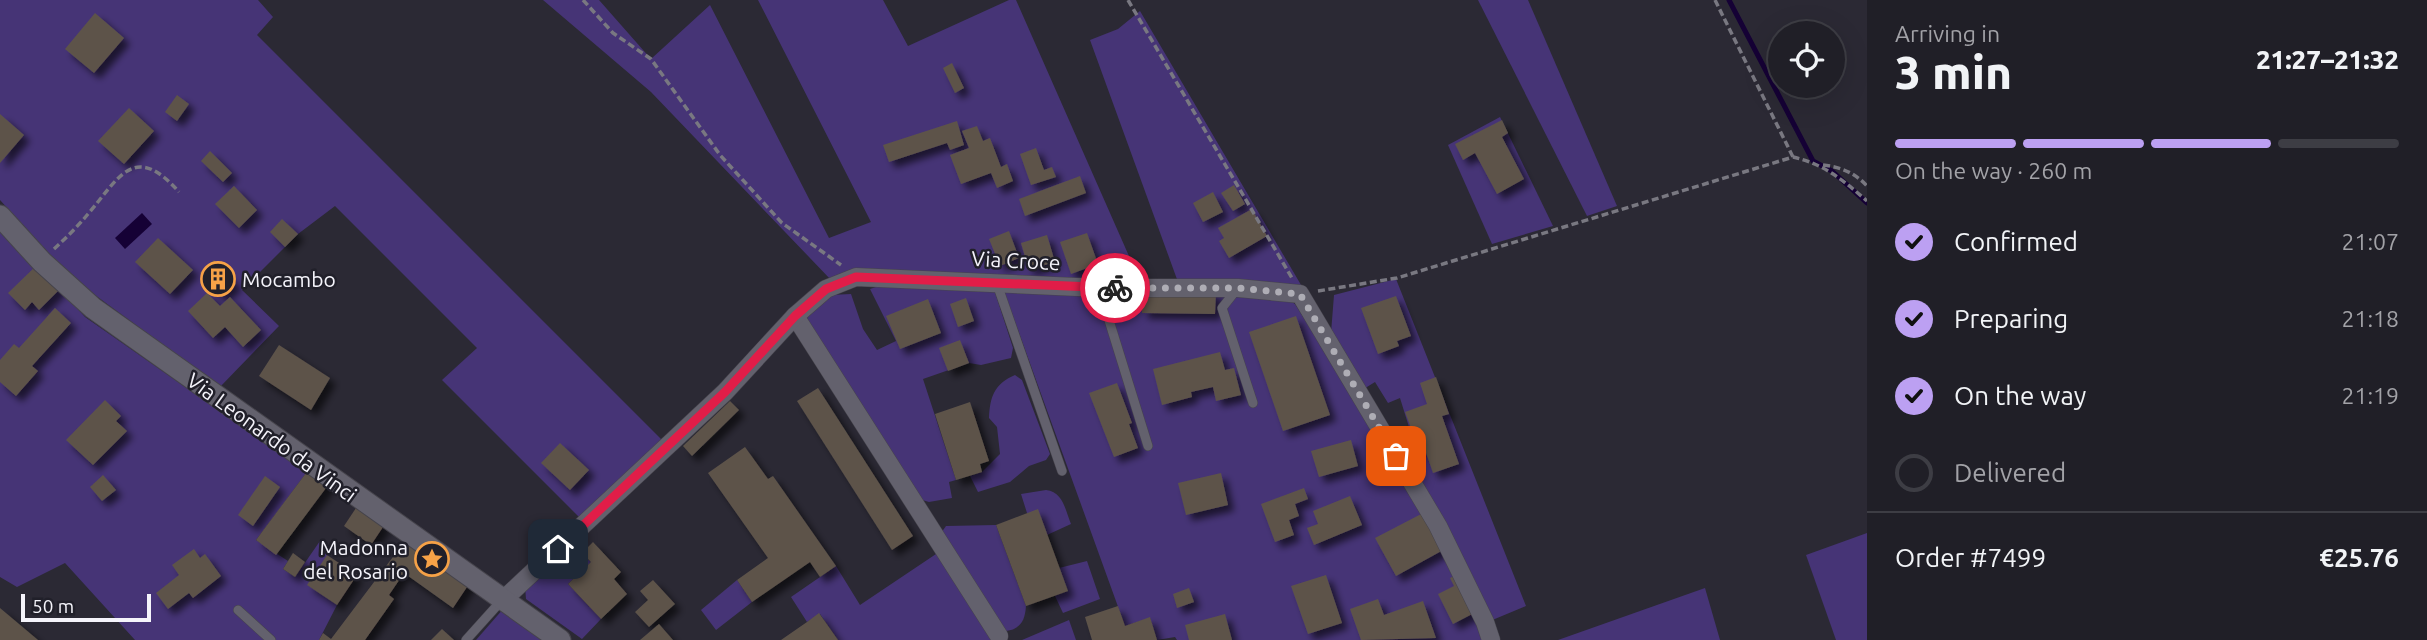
<!DOCTYPE html>
<meta charset="utf-8">
<style>
:root{--surface:#201f27;--page:#28272f;--text:#f1f3f6;--muted:#a2a2a7;--line:#3d3d44;--accent:#bca0f2}
body{margin:0;font-family:Ubuntu,sans-serif;background:var(--page);color:var(--text);height:100vh;display:flex;flex-direction:column;font-size:26px;white-space:nowrap}
*{box-sizing:border-box;margin:0}
p{font-size:23px;color:var(--muted)}
.icon{flex:none;width:38px;height:38px;fill:none;stroke:currentColor;stroke-width:2;stroke-linecap:round;stroke-linejoin:round}
.map{position:relative;flex:1;overflow:hidden}
.details{display:flex;flex-direction:column;background:var(--surface);width:560px}
.details>*{flex:none}
.controls{position:absolute;left:1768px;top:21px;display:grid;gap:14px}
.controls a{display:grid;place-items:center;width:77px;height:77px;border-radius:50%;background:var(--surface);box-shadow:0 7px 28px #0002,0 0 0 2px var(--line);font-size:35px}
.scale{position:absolute;left:21px;bottom:18px;width:130px;box-sizing:border-box;padding-left:7px;border:4px solid #f5f4fb;border-top:0;font-size:19px;line-height:24px;white-space:nowrap;color:#f5f4fb;-webkit-text-stroke:5px #21202a;paint-order:stroke}
.pin{position:absolute;display:grid;place-items:center;width:60px;height:60px;color:#fff;margin:-30px;border-radius:14px;box-shadow:0 4px 10px #0006}
.courier{position:absolute;display:grid;place-items:center;width:70px;height:70px;margin:-35px;border:5px solid #e11d48;border-radius:50%;background:#fff;color:#222;box-shadow:0 2px 9px #0007}
.head em{font-style:normal;font-weight:800}
.head div{display:flex;flex-direction:column-reverse}
.head{display:flex;align-items:center;justify-content:space-between;height:119px;padding:0 28px}
h1{font-size:46px;font-weight:800;line-height:52px}
.bar{display:grid;grid-template-columns:repeat(4,1fr);gap:10px 7px;align-content:center;height:84px;padding:0 28px}
.bar i{height:9px;border-radius:5px;background:var(--line)}
.bar .selected{background:var(--accent)}
.bar p{grid-column:span 4}
.line{display:flex;align-items:center;gap:18px;padding:0 28px;border-top:2px solid var(--line)}
.line div{flex:1}
ol{padding:0 28px;list-style:none}
li{display:flex;align-items:center;gap:21px;height:77px}
li p{margin-inline-start:auto}
li .icon{padding:7px;border-radius:50%;background:var(--accent);color:#111;stroke-width:4}
li:last-child{color:var(--muted)}
li i{width:38px;height:38px;border:4px solid var(--line);border-radius:50%}
main{display:flex;flex:1;min-height:0}
.map>svg:first-child{display:block}
.green{fill:#463476}
.water{fill:#150135}
.lines{fill:none;stroke-linecap:round;stroke-linejoin:round}
.stream{stroke:#150135;stroke-width:5}
.building{fill:#5d534a;filter:url(#shadow)}
.service-casing{stroke:#46444c;stroke-width:10}
.minor-casing{stroke:#46444c;stroke-width:19}
.tertiary-casing{stroke:#46444c;stroke-width:23}
.path{stroke:#797881;stroke-width:3.5;stroke-dasharray:7 3.5;stroke-linecap:butt}
.service{stroke:#63616d;stroke-width:9}
.minor{stroke:#63616d;stroke-width:18}
.tertiary{stroke:#63616d;stroke-width:21}
.done{stroke:#aeadb5;stroke-width:7;stroke-dasharray:0 12.6}
.route{stroke:#e11d48;stroke-width:9}
.labels{text-anchor:middle;dominant-baseline:central;stroke-width:5;stroke-linejoin:round;paint-order:stroke}
.street-label{font-size:21px;fill:#f5f4fb;stroke:#21202a}
.poi-label{font-size:21px;fill:#f5f4fb;stroke:#21202a;text-anchor:start}
</style>
<main>
<div class="map">
<svg width="1867" height="640" viewBox="0 0 1867 640">
<defs>
<filter id="shadow"><feDropShadow dx="6" dy="6" stdDeviation="3.5" flood-color="#0009"/></filter>
</defs>
<rect width="100%" height="100%" fill="#2b2934"/>
<g class="green">
<polygon points="0,0 258,0 273,17 257,35 664,442 580,518 442,380 477,348 335,206 298,234 242,290 279,326 220,387 95,295 49,254 0,200"/>
<polygon points="543,0 599,0 651,59 710,5 829,238 871,222 758,0 883,0 908,46 1009,0 1016,0 1140,281 974,274 832,281 651,92"/>
<polygon points="1478,0 1528,0 1617,206 1587,216"/>
<polygon points="1140,11 1304,290 1178,282 1090,40 1118,29"/>
<polygon points="1500,117 1553,226 1492,244 1448,145"/>
<polygon points="0,223 85,317 307,472 256,540 288,561 283,569 295,577 320,541 333,549 308,585 337,605 319,640 135,640 65,563 17,587 0,577"/>
<polygon points="1396,279 1526,606 1490,621 1409,456 1417,453 1400,398 1388,403 1375,382 1362,390 1331,333 1334,295"/>
<polygon points="882,285 995,292 1013,348 1011,358 981,365 969,363 923,379 956,480 949,482 952,498 929,502 919,499 802,319 830,295 851,294 863,329 877,350 896,341 870,289"/>
<polygon points="1002,286 1276,292 1295,304 1436,526 1489,640 1177,640 1175,637 1157,640 1150,618 1125,626"/>
<path d="M1015,375L1022,380L1050,454L1046,460L1029,466L1010,482L978,492L970,476L982,472L1000,454L997,427L989,418C990,397 994,384 1015,375Z"/>
<path d="M1046,490C1063,492 1065,509 1071,524L1047,535L1027,513L1021,494Z"/>
<path d="M996,525L1026,606C1025,620 1021,629 1006,631L941,533L946,526Z"/>
<polygon points="1867,533 1867,640 1836,640 1806,555"/>
<polygon points="569,545 591,562 568,584 601,619 582,639 526,599 525,586"/>
<polygon points="939,552 994,640 838,640 820,614 807,622 791,597 836,566 860,605"/>
<polygon points="1087,561 1100,599 1063,613 1055,596 1068,591 1059,568"/>
<polygon points="737,580 752,602 716,630 701,610"/>
<polygon points="1705,588 1720,640 1558,640"/>
<polygon points="504,608 547,640 476,640"/>
<polygon points="1069,620 1076,640 1022,640"/>
</g>
<polygon class="water" points="142,213 152,224 125,249 115,238"/>
<g class="lines">
<polyline class="stream" points="1729,0 1813,161 1832,171 1867,203"/>
</g>
<g class="building">
<polygon points="95,13 124,38 94,73 65,49"/>
<polygon points="952,63 964,88 955,93 943,68"/>
<polygon points="177,95 189,104 177,121 165,112"/>
<polygon points="129,108 154,131 124,164 98,141"/>
<polygon points="0,114 24,135 0,163"/>
<polygon points="1502,120 1508,133 1502,137 1524,179 1497,194 1475,153 1463,160 1455,144"/>
<polygon points="957,121 964,145 950,150 947,143 889,162 883,145"/>
<polygon points="977,126 983,141 990,138 1001,167 1007,164 1013,181 997,188 991,173 961,184 950,155 969,148 962,131"/>
<polygon points="1036,148 1044,170 1052,167 1056,177 1031,185 1020,154"/>
<polygon points="210,151 232,173 223,182 201,161"/>
<polygon points="1080,176 1086,193 1025,216 1019,199"/>
<polygon points="1234,185 1245,204 1233,211 1221,193"/>
<polygon points="234,186 257,210 239,228 215,204"/>
<polygon points="1213,192 1223,212 1203,222 1193,203"/>
<polygon points="1252,209 1267,236 1229,258 1219,241 1224,238 1218,228"/>
<polygon points="282,219 298,234 285,247 270,232"/>
<polygon points="1009,231 1019,258 1000,266 989,239"/>
<polygon points="1087,233 1098,264 1071,274 1060,242"/>
<polygon points="1047,235 1055,262 1029,270 1021,243"/>
<polygon points="158,238 193,270 170,294 135,262"/>
<polygon points="214,260 236,284 222,297 200,273"/>
<polygon points="37,265 61,288 39,310 32,302 25,310 8,293"/>
<polygon points="1142,290 1216,292 1215,314 1142,313"/>
<polygon points="207,293 220,306 230,297 261,330 243,347 225,327 213,338 188,311"/>
<polygon points="1396,296 1411,336 1397,341 1399,346 1378,354 1361,308"/>
<polygon points="966,298 974,321 958,327 950,304"/>
<polygon points="928,299 941,333 900,349 886,316"/>
<polygon points="55,308 71,323 32,366 38,371 16,396 0,382 0,360 14,344 19,348"/>
<polygon points="1296,316 1330,415 1283,431 1249,332"/>
<polygon points="960,340 969,363 948,371 939,348"/>
<polygon points="279,345 330,378 311,410 259,376"/>
<polygon points="1220,352 1225,370 1234,368 1241,395 1216,401 1213,387 1191,392 1192,397 1162,405 1153,369"/>
<polygon points="1436,377 1449,414 1442,416 1459,464 1433,473 1425,450 1420,452 1405,412 1427,404 1420,383"/>
<polygon points="1117,383 1132,423 1129,424 1138,448 1114,457 1089,393"/>
<polygon points="818,388 913,536 892,550 797,401"/>
<polygon points="105,400 121,416 116,421 127,431 93,465 66,440"/>
<polygon points="730,401 739,410 692,456 683,446"/>
<polygon points="970,402 989,461 980,464 982,472 956,480 935,414"/>
<polygon points="1351,440 1358,466 1319,477 1311,451"/>
<polygon points="560,443 589,470 570,490 541,463"/>
<polygon points="745,447 768,479 773,476 836,566 820,577 810,562 752,602 737,580 768,558 708,473"/>
<polygon points="312,465 332,480 276,555 256,540"/>
<polygon points="1221,473 1228,505 1186,515 1178,483"/>
<polygon points="103,475 116,490 102,501 90,487"/>
<polygon points="265,476 280,487 253,526 238,515"/>
<polygon points="1304,488 1308,499 1295,504 1299,516 1289,520 1294,535 1275,542 1261,504"/>
<polygon points="1350,496 1362,525 1314,545 1307,528 1318,524 1313,511"/>
<polygon points="358,505 385,524 371,545 344,526"/>
<polygon points="1038,509 1068,591 1026,606 996,525"/>
<polygon points="1425,512 1445,549 1396,576 1375,538"/>
<polygon points="408,537 471,581 453,608 404,573 389,595 394,599 365,640 319,640 323,633 331,639"/>
<polygon points="593,542 621,572 614,579 627,594 601,619 568,584 591,562 582,553"/>
<polygon points="194,549 200,558 205,554 221,576 193,598 189,593 168,609 156,593 179,575 172,565"/>
<polygon points="293,553 305,562 295,577 283,569"/>
<polygon points="327,555 357,575 337,605 307,585"/>
<polygon points="1458,574 1478,611 1453,624 1438,594 1454,586 1450,578"/>
<polygon points="1326,575 1342,623 1308,634 1291,586"/>
<polygon points="653,580 675,604 649,627 635,612 648,600 640,591"/>
<polygon points="1189,588 1194,602 1177,608 1173,594"/>
<polygon points="1378,599 1384,615 1423,601 1436,638 1361,640 1350,609"/>
<polygon points="1118,606 1125,626 1150,617 1157,640 1092,640 1085,617"/>
<polygon points="0,608 38,640 0,640"/>
<polygon points="819,613 838,640 781,640 807,622"/>
<polygon points="1225,614 1232,640 1189,640 1185,625"/>
<polygon points="659,624 673,640 640,640"/>
<polygon points="442,629 454,640 431,640"/>
</g>
<g class="lines">
<g class="service-casing">
<g id="service">
<polyline points="997,284 1062,471"/>
<polyline points="1099,288 1148,446"/>
<polyline points="1237,289 1222,308 1253,403"/>
<polyline points="238,610 271,640"/>
<polyline points="466,640 502,600"/>
</g>
</g>
<g class="minor-casing">
<g id="minor">
<polyline points="795,316 999,636"/>
<polyline points="503,600 725,392 795,316 826,289 856,277 1099,288 1238,288 1300,294 1438,526 1485,622 1491,640"/>
</g>
</g>
<g class="tertiary-casing">
<polyline id="tertiary" points="0,216 42,262 93,308 560,640"/>
</g>
<g class="path">
<polyline points="583,0 613,33 651,59 720,155 782,223 841,265"/>
<polyline points="1128,0 1292,278"/>
<polyline points="1715,0 1793,157"/>
<path d="M1823,165C1841,167 1855,173 1867,186"/>
<path d="M54,249C66,238 78,226 88,214C119,178 134,141 179,192"/>
<path d="M1318,291L1397,278L1793,157C1824,164 1843,180 1867,201"/>
</g>
<use href="#service" class="service"/>
<use href="#minor" class="minor"/>
<use href="#tertiary" class="tertiary"/>
</g>
<g class="lines">
<polyline class="done" points="1115,288 1238,288 1300,294 1396,456"/>
<polyline class="route" points="558,549 725,392 795,316 826,289 856,277 1115,288"/>
</g>
<defs>
<g id="building-ring" transform="scale(1.75)"><circle r="9.5" fill="#21202a" stroke="#f6a247" stroke-width="1.5"/><path d="M-4-6H4V6H1V3H-1V6H-4ZM-2.5-4.3h1.7v1.8h-1.7ZM.8-4.3h1.7v1.8H.8ZM-2.5-1h1.7V.8h-1.7ZM.8-1h1.7V.8H.8Z" fill="#f6a247"/></g>
<g id="sight-ring" transform="scale(1.75)"><circle r="9.5" fill="#21202a" stroke="#f6a247" stroke-width="1.5"/><path d="M0-6L1.8-2.2L6-1.7L2.9 1.2L3.7 5.4L0 3.3L-3.7 5.4L-2.9 1.2L-6-1.7L-1.8-2.2Z" fill="#f6a247"/></g>
</defs>
<g fill-rule="evenodd">
<use href="#building-ring" x="218" y="279"/>
<use href="#sight-ring" x="432" y="559"/>
</g>
<g class="labels">
<g class="street-label">
<text transform="translate(1016 260) rotate(3)">Via Croce</text>
<text transform="translate(272 437) rotate(36)">Via Leonardo da Vinci</text>
</g>
<g class="poi-label">
<text x="242" y="279">Mocambo</text>
<text x="408" y="547" text-anchor="end">Madonna<tspan x="408" dy="24">del Rosario</tspan></text>
</g>
</g>
</svg>
<div class="controls">
<a><svg class="icon" aria-label="locate" viewBox="0 0 24 24"><circle cx="12" cy="12" r="6"/><path d="M12 2v4M12 18v4M2 12h4M18 12h4"/></svg></a>
</div>
<div class="scale">50 m</div>
<div class="pin" style="left:1396px;top:456px;background:#ea580c"><svg class="icon" aria-label="bag" viewBox="0 0 24 24"><path d="M5 8h14l-1 12H6zM9 8a3 3 0 0 1 6 0"/></svg></div>
<div class="pin" style="left:558px;top:549px;background:#1f2937"><svg class="icon" aria-label="home" viewBox="0 0 24 24"><path d="M3 11l9-7 9 7M6 9v11h12V9"/></svg></div>
<div class="courier" style="left:1115px;top:288px"><svg class="icon" aria-label="bike" viewBox="0 0 24 24"><circle cx="6" cy="16" r="4"/><circle cx="18" cy="16" r="4"/><path d="M6 16l4-8h5l3 8M10 8l3 8H6M13 5h3"/></svg></div>
</div>
<section class="details">
<div class="head"><div><h1>3 min</h1><p>Arriving in</p></div><em>21:27–21:32</em></div>
<div class="bar"><i class="selected"></i><i class="selected"></i><i class="selected"></i><i></i><p>On the way · 260 m</p></div>
<ol>
<li><svg class="icon" aria-label="check" viewBox="0 0 24 24"><path d="M5 12l5 5 9-10"/></svg>Confirmed<p>21:07</p></li>
<li><svg class="icon" aria-label="check" viewBox="0 0 24 24"><path d="M5 12l5 5 9-10"/></svg>Preparing<p>21:18</p></li>
<li><svg class="icon" aria-label="check" viewBox="0 0 24 24"><path d="M5 12l5 5 9-10"/></svg>On the way<p>21:19</p></li>
<li><i></i>Delivered</li>
</ol>
<div class="line" style="height:91px"><div>Order #7499</div><b>€25.76</b></div>
</section>
</main>
